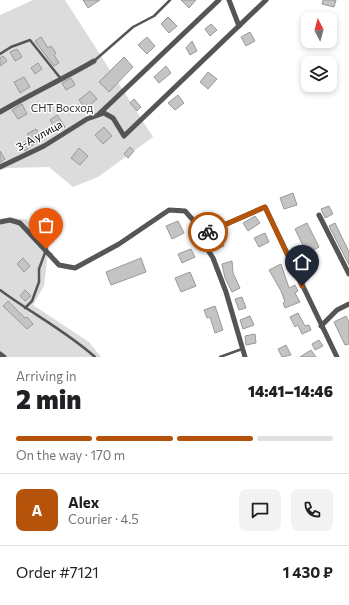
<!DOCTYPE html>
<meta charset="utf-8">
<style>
:root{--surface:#fff;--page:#f2f2f2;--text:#202124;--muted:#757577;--line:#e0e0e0;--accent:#b45309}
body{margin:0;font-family:Commissioner,sans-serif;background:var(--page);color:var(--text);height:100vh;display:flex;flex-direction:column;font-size:15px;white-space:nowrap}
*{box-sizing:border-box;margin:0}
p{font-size:13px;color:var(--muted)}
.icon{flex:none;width:22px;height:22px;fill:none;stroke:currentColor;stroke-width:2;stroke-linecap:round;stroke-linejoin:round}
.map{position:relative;height:357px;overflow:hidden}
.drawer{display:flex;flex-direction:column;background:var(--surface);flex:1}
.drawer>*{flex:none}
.needle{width:26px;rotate:354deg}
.tools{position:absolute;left:301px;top:12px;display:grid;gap:8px}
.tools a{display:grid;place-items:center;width:36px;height:36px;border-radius:8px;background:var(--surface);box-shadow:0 2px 6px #0003;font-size:20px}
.pin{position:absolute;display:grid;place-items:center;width:34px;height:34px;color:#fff;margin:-41px -17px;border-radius:50% 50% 50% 0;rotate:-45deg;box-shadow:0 0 4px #0007}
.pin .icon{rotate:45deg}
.courier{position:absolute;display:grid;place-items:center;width:40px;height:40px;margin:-20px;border:3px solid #b45309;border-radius:50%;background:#fff;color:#222;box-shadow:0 1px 5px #0007}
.summary em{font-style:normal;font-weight:800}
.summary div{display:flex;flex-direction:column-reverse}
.summary{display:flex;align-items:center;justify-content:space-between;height:68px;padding:0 16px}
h1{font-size:26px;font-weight:800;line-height:30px}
.bar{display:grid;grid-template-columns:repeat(4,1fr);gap:6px 4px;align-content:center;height:48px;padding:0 16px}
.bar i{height:5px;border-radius:3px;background:var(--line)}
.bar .active{background:var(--accent)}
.bar p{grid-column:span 4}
.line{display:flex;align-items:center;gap:10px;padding:0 16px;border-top:1px solid var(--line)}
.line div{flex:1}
.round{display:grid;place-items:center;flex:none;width:42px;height:42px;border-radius:8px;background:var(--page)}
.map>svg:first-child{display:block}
.green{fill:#dcdcdc}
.building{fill:#c4c4c4;stroke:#999}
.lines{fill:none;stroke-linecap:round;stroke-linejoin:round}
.lane{stroke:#555;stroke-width:2.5}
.street{stroke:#555;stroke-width:5}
.done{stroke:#595959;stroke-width:4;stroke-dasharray:0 7.2}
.route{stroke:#b45309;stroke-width:5}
.labels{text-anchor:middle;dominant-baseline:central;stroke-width:3;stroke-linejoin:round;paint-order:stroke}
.park-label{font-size:11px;fill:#333;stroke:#fff}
.street-label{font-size:11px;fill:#000;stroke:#fff}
</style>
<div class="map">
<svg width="349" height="357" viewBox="0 0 349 357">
<rect width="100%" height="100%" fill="#fff"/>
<g class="green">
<polygon points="33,0 65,0 153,137 98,177 73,187 49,167 7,168 0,170 0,15"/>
<polygon points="2,218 26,219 49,245 44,286 33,305 89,342 101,357 0,357 0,219"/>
</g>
<g class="building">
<polygon points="83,0 100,0 88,8"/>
<polygon points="181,0 196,0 189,8"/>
<polygon points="323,0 336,0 334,7 322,4"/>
<polygon points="168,17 177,26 169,33 161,24"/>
<polygon points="211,24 217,30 210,36 205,29"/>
<polygon points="250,32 255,41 246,46 241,37"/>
<polygon points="41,37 48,48 51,46 56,53 54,55 59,63 54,66 35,41"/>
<polygon points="147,37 155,46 147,54 138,45"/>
<polygon points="192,41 197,51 190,55 186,48"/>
<polygon points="17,49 22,57 15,61 10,52"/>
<polygon points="3,56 7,61 0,66 0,58"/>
<polygon points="124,57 133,67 109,92 99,82"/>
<polygon points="38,63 42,69 35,74 31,68"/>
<polygon points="166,66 171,73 159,83 154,77"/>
<polygon points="208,72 217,79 208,89 200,82"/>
<polygon points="24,77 30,87 20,93 14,82"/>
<polygon points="71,78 75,85 66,90 62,83"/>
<polygon points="90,91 97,99 86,109 79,100"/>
<polygon points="178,95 184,103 175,110 168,103"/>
<polygon points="134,99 141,107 137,111 130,103"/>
<polygon points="22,104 27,114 18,119 12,110"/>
<polygon points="57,115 65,127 57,131 50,120"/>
<polygon points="104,127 112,136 103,144 95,135"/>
<polygon points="36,129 42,138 25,151 21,145 30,138 27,134"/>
<polygon points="130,147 134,151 128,158 124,154"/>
<polygon points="79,148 88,156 80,165 71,158"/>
<polygon points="0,151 5,159 0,163"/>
<polygon points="293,193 297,205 284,209 280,198"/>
<polygon points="329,206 333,214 325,218 321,209"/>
<polygon points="255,216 260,223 248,231 243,223"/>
<polygon points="178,221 184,233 172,239 166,226"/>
<polygon points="307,223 319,247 307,254 295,229"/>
<polygon points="335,223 349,252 349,265 329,226"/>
<polygon points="265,233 269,242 259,247 254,238"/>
<polygon points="220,236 224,246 216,249 212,240"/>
<polygon points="191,249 195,257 182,263 178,254"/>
<polygon points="23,258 30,266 24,272 17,264"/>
<polygon points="141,258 146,272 111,285 106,272"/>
<polygon points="232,261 233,273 240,288 232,292 225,278 222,264"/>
<polygon points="281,264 289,288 295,285 298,291 295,293 300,302 285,308 283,303 285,302 281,291 269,270"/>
<polygon points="190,272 196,286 181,292 175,278"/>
<polygon points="25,290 31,296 25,301 20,296"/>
<polygon points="242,297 246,308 239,310 235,299"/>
<polygon points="8,301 25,318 27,317 33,324 27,329 3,306"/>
<polygon points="215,306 223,330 215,333 210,317 207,318 204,310"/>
<polygon points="298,313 305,326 309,325 311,330 302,334 298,325 295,327 290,317"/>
<polygon points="250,316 254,325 243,329 240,320"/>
<polygon points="346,316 349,322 349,344 345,345 334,322"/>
<polygon points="255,334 256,343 246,345 245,336"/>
<polygon points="319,340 323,346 315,350 312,344"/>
<polygon points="286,345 291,355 282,357 278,349"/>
<polygon points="311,350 316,357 300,357"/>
</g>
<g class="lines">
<g class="lane">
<polyline points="0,54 11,47 30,40 61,79"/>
<polyline points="94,61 133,27 154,16 170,0"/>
<path d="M0,290C31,313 66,331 95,357"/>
<polyline points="25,308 32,301 39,282 39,269 46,250"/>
<polyline points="220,357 242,349"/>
</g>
<g class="street">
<polyline points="229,0 239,26"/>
<path d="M0,112C31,94 63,79 94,61"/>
<polyline points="99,114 219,0"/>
<polyline points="0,167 44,146 87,119 104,113 113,118 124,136 266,0"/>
<polyline points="319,215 349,274"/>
<polyline points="0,222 10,220 20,223 59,265 75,268 119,244 169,210 185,211 193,220 199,236 213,258 226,292 245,357"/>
<polyline points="199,236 265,207 337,357"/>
<polyline points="321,326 337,310 349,304"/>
<polyline points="0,354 4,357"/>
</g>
</g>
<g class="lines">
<polyline class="done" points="46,249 59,265 75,268 119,244 169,210 185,210 193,220 199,236 208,232"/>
<polyline class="route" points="208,232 265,207 302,286"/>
</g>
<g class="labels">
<g class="park-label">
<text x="62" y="107">СНТ Восход</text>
</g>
<g class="street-label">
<text transform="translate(39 135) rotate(-29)">3-А улица</text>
</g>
</g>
</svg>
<div class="tools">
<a><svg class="needle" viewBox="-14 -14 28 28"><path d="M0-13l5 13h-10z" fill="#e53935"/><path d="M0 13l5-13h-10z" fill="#757577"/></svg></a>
<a><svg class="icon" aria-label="layers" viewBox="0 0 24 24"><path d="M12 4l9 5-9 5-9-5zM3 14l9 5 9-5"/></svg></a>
</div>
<div class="pin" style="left:46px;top:249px;background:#ea580c"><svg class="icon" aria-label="bag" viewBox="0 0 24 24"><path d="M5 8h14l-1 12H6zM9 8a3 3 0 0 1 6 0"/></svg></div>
<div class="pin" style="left:302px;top:286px;background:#1f2937"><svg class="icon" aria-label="home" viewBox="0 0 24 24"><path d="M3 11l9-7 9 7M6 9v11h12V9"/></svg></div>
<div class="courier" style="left:208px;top:232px"><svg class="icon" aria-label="bike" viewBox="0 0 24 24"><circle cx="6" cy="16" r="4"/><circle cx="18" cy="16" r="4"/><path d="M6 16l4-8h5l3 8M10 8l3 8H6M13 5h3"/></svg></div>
</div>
<section class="drawer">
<div class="summary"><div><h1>2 min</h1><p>Arriving in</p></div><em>14:41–14:46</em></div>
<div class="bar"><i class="active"></i><i class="active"></i><i class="active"></i><i></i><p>On the way · 170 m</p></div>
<div class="line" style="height:72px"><b class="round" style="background:var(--accent);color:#fff">A</b><div><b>Alex</b><p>Courier · 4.5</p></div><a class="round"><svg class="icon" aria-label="chat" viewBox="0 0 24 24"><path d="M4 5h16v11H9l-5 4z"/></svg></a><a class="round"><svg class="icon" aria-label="phone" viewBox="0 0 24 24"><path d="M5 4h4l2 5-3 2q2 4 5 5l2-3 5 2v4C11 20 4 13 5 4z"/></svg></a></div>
<div class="line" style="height:52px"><div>Order #7121</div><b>1 430 ₽</b></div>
</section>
